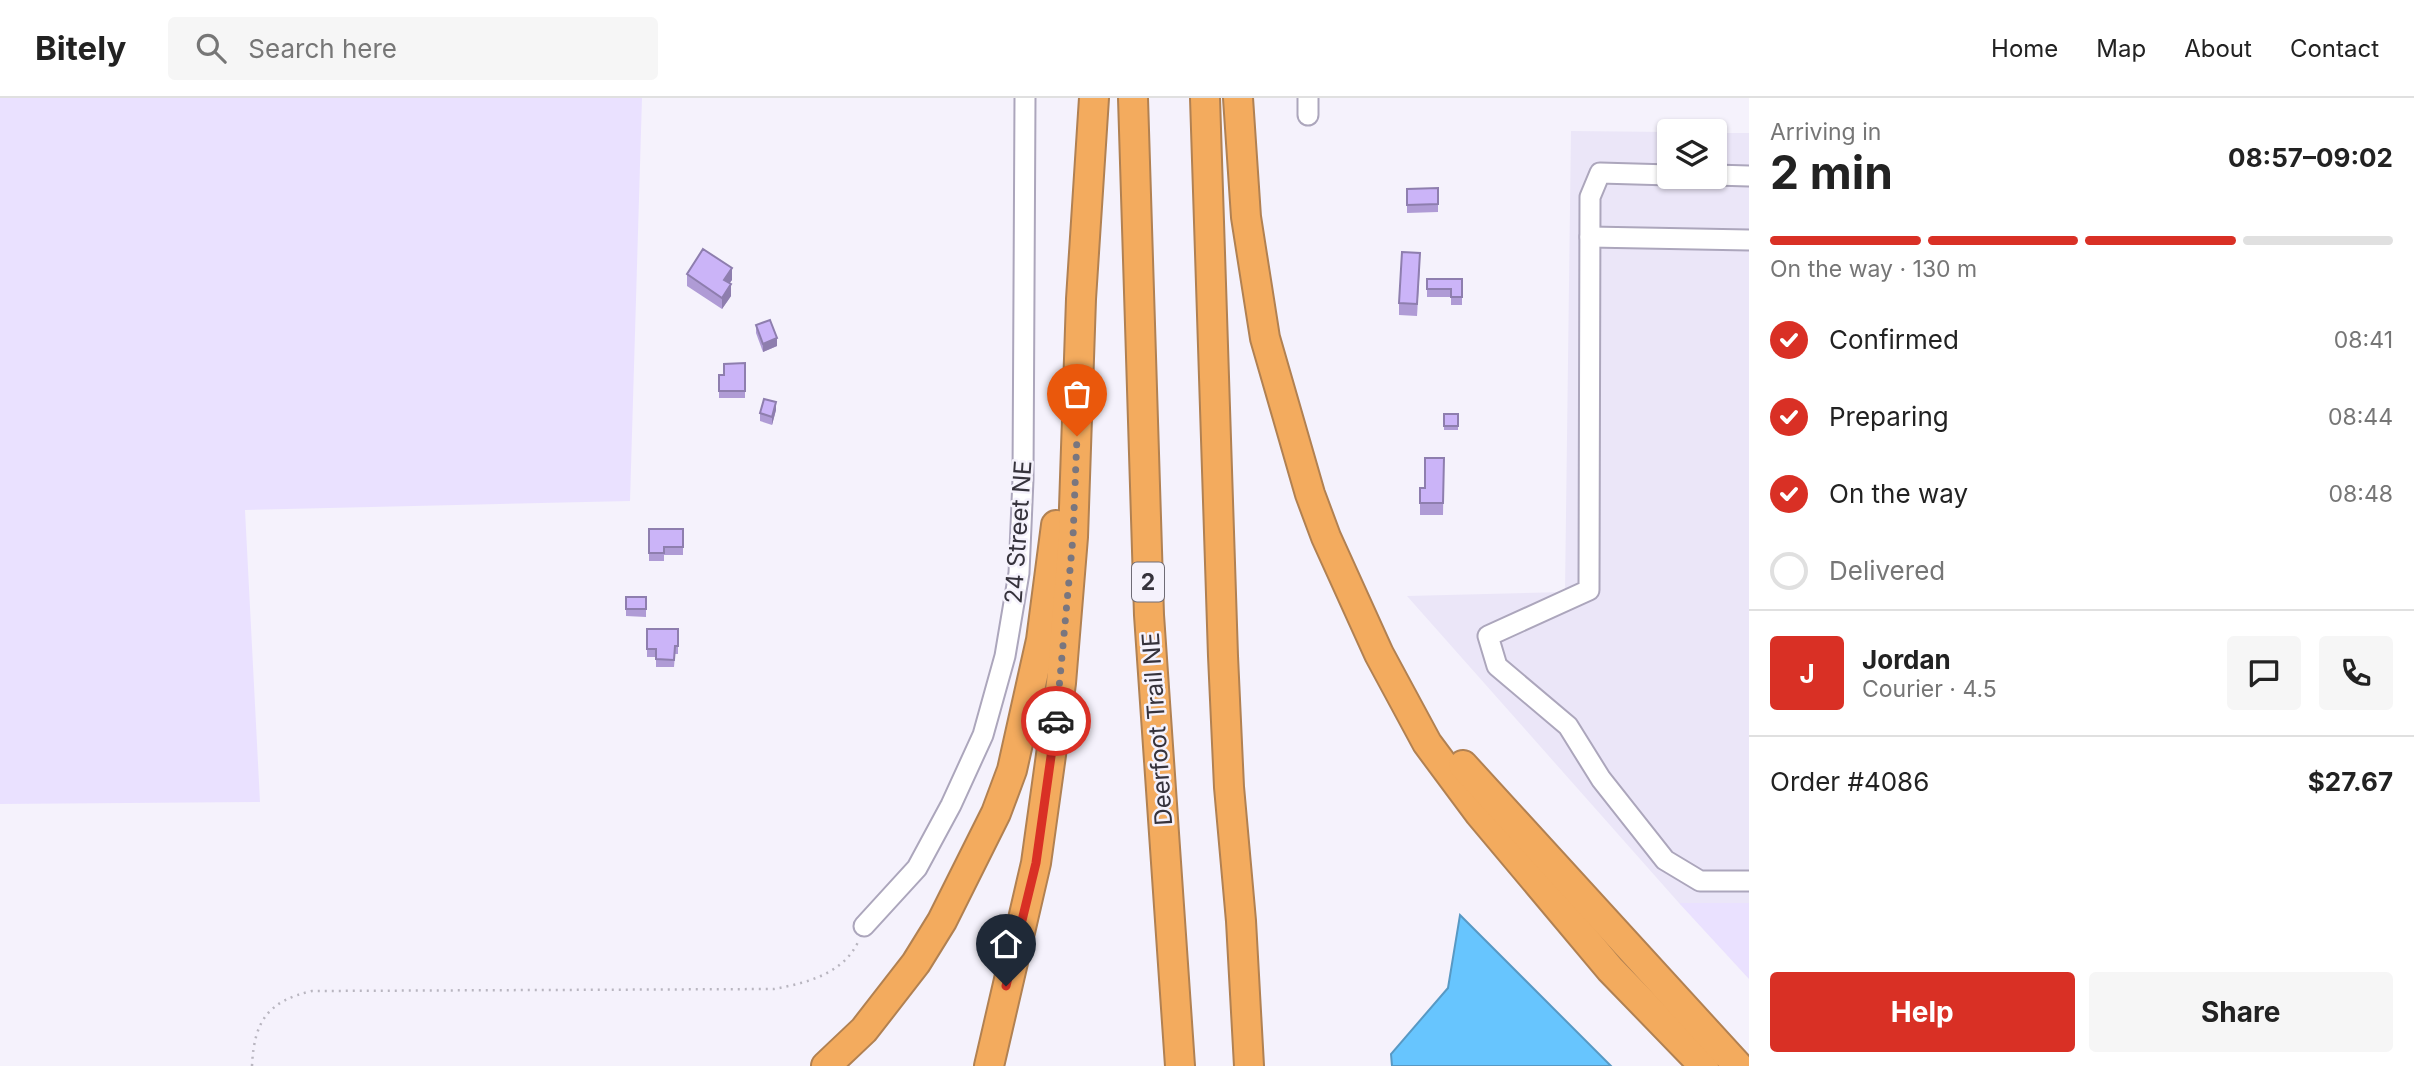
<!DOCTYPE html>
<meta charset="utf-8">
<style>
:root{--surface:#fff;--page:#f6f6f6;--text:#222;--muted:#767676;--line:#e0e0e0;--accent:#d93025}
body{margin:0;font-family:Inter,sans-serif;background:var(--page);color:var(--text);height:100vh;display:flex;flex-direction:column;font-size:26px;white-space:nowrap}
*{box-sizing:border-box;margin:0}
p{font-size:23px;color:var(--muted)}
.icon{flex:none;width:38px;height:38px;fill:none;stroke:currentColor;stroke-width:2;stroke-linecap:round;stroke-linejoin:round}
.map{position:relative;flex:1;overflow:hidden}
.details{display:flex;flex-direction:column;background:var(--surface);width:665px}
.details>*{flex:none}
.fabs{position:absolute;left:1657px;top:21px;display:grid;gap:14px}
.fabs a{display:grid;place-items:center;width:70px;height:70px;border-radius:7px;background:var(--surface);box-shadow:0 2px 5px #0004;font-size:35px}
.pin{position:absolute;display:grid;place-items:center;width:60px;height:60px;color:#fff;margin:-72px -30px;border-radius:50% 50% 50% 0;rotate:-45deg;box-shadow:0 0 7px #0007}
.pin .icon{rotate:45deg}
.courier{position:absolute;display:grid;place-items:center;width:70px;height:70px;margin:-35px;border:5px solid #d93025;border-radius:50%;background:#fff;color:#222;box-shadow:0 2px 9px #0007}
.headline em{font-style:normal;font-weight:700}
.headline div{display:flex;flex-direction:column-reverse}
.headline{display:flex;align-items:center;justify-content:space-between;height:119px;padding:0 21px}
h1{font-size:46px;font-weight:700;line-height:52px}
.bar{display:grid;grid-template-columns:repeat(4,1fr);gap:10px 7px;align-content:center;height:84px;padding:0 21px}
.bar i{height:9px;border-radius:5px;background:var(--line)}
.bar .current{background:var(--accent)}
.bar p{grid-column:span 4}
.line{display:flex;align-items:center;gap:18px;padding:0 21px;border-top:2px solid var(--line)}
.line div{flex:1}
.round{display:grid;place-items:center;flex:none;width:74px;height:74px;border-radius:7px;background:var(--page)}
ol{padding:0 21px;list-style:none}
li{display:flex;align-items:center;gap:21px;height:77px}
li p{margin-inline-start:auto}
li .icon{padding:7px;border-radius:50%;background:var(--accent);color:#fff;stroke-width:4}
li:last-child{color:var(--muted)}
li i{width:38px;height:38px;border:4px solid var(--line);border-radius:50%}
.action{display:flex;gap:14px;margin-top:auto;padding:14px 21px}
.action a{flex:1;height:80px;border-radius:7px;background:var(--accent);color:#fff;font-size:28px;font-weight:700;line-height:80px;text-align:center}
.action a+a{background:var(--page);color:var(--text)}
header{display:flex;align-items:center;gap:42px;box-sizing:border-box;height:98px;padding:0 35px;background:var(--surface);border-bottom:2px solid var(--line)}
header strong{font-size:33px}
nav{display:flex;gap:38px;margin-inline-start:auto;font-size:24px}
.search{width:490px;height:63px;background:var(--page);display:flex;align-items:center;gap:18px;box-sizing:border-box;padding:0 24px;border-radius:7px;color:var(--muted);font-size:26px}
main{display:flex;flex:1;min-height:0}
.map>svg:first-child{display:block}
.built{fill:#ebe6f8}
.green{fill:#eae1ff}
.water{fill:#67c5fe;stroke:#5899c4;stroke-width:2}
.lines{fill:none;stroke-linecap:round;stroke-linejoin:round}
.minor-casing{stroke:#aca6bc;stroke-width:23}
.highway-casing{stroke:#b18152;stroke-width:32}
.path{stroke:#b9b6c0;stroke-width:2.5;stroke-dasharray:2 5;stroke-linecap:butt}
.minor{stroke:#fff;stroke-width:19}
.highway{stroke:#f3ab5e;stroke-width:28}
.wall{fill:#af9bd5}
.shaded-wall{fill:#8e7eae}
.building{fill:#cbb4f8;stroke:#8e7eae;stroke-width:2}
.done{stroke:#79767f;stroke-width:7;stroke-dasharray:0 12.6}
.route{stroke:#d93025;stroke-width:9}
.labels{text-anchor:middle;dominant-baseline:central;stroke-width:5;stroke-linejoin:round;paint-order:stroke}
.shield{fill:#f5f2fc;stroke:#6f6c76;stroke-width:2}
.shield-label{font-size:23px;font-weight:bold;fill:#36333c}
.street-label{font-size:24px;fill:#36333c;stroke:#f5f2fc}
</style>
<header>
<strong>Bitely</strong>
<div class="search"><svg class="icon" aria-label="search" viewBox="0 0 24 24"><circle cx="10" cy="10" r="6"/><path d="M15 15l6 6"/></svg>Search here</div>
<nav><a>Home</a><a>Map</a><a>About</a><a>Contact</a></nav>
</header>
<main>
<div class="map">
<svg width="1749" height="968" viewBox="0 0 1749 968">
<rect width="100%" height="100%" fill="#f5f2fc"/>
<polygon class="built" points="1571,33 1669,34 1670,79 1715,79 1715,35 1749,35 1749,805 1679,805 1407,498 1565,494"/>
<g class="green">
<polygon points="0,0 642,0 630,403 245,412 260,704 0,706"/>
<polygon points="1679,805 1749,805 1749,881"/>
</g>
<polygon class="water" points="1460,817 1611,968 1392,968 1391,956 1448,890"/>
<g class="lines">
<g class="minor-casing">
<g id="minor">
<polyline points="1308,0 1308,17"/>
<polyline points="1670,77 1600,75 1590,99 1589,492 1488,538 1497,568 1568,628 1601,681 1665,762 1700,783 1749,783"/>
<polyline points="1715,77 1749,78"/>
<polyline points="1590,139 1749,142"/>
<polyline points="864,828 917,770 951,707 983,637 1005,558 1019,475 1023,381 1025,0"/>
</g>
</g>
<g class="highway-casing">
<g id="highway">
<polyline points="1133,0 1149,517 1180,968"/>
<polyline points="1205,0 1223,558 1229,689 1241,823 1249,968"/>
<polyline points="1238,0 1246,119 1265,240 1310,396 1326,439 1379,556 1427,645 1479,715 1610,871 1704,968"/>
<polyline points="1463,667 1738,968"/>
<polyline points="826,968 864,932 916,865 942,823 996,715 1012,672 1041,542 1056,427"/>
<polyline points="989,968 1036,765 1061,585 1073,439 1081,201 1094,0"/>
</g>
</g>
<path class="path" d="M252,968C254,923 268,903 312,893L774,891C806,885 843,876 858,844"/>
<use href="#minor" class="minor"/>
<use href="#highway" class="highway"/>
</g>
<g class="wall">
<polygon points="1438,90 1438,114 1407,115 1407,91"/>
<polygon points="1420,167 1417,218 1399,217 1399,205"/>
<polygon points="687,176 732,182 729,185 731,198 722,211 687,188"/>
<polygon points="1427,181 1462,181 1462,207 1451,207 1451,199 1427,199"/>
<polygon points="756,227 777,248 763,254 756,235"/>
<polygon points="745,265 745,300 719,300 719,277 724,277"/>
<polygon points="776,312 772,327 760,323 760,315"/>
<rect x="1444" y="316" width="14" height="16"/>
<polygon points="1444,360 1443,417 1420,417 1420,390 1425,390"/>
<polygon points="649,431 683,431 683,457 664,457 664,463 649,463"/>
<polygon points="626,499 646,499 646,519 626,518"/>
<polygon points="647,531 678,531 678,556 675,556 674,569 656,569 656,559 647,559"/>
</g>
<g class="shaded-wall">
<polygon points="732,170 732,182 724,193 724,182"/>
<polygon points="731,186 731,198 722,211 722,200"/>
<polygon points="777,240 777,248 763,254 763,246"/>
<polygon points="776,304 776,312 772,327 772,319"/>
</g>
<g class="building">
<polygon points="1438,90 1438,106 1407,107 1407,91"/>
<polygon points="703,151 732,170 724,182 731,186 722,200 687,176"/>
<polygon points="1402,154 1420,155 1417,206 1399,205"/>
<polygon points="1427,181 1462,181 1462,199 1451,199 1451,191 1427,191"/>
<polygon points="770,222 777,240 763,246 756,227"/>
<polygon points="745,265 745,293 719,293 719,277 724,277 724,266"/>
<polygon points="764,301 776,304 772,319 760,315"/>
<rect x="1444" y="316" width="14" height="12"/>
<polygon points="1425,360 1444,360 1443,405 1420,405 1420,390 1425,390"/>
<polygon points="649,431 683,431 683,449 664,449 664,455 649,455"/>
<rect x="626" y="499" width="20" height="12"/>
<polygon points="647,531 678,531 678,548 675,548 674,562 656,561 656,551 647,551"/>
</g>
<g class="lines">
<polyline class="done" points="1056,623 1073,439 1077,338"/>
<polyline class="route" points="1006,888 1036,765 1056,623"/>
</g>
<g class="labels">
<rect class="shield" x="1132" y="464.5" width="32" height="39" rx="5"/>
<g class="shield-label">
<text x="1148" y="484">2</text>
</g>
<g class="street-label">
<text transform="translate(1018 434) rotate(-86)">24 Street NE</text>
<text transform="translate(1157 631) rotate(-94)">Deerfoot Trail NE</text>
</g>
</g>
</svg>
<div class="fabs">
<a><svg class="icon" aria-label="layers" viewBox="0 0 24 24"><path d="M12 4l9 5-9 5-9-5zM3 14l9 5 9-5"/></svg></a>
</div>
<div class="pin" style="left:1077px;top:338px;background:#ea580c"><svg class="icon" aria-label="bag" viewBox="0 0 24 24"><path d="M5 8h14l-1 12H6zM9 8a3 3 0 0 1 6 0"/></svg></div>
<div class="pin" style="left:1006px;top:888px;background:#1f2937"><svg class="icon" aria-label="home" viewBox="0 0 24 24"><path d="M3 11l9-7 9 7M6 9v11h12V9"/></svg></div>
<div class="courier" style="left:1056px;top:623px"><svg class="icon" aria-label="car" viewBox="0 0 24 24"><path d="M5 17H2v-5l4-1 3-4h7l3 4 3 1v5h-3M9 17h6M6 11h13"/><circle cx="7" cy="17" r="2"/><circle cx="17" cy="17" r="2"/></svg></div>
</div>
<section class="details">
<div class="headline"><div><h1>2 min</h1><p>Arriving in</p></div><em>08:57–09:02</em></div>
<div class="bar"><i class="current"></i><i class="current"></i><i class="current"></i><i></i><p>On the way · 130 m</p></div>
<ol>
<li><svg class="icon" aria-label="check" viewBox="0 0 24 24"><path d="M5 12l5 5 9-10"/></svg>Confirmed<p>08:41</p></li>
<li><svg class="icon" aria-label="check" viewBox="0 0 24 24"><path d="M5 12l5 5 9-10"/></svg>Preparing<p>08:44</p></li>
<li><svg class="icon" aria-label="check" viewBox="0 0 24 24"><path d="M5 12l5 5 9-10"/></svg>On the way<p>08:48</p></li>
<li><i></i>Delivered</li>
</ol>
<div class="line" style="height:126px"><b class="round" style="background:var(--accent);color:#fff">J</b><div><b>Jordan</b><p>Courier · 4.5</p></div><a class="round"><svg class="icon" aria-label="chat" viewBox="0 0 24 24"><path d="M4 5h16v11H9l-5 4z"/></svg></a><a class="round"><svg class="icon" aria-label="phone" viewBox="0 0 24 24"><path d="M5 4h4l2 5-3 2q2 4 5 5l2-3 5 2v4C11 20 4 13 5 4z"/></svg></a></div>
<div class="line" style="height:91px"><div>Order #4086</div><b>$27.67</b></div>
<div class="action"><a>Help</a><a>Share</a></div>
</section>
</main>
